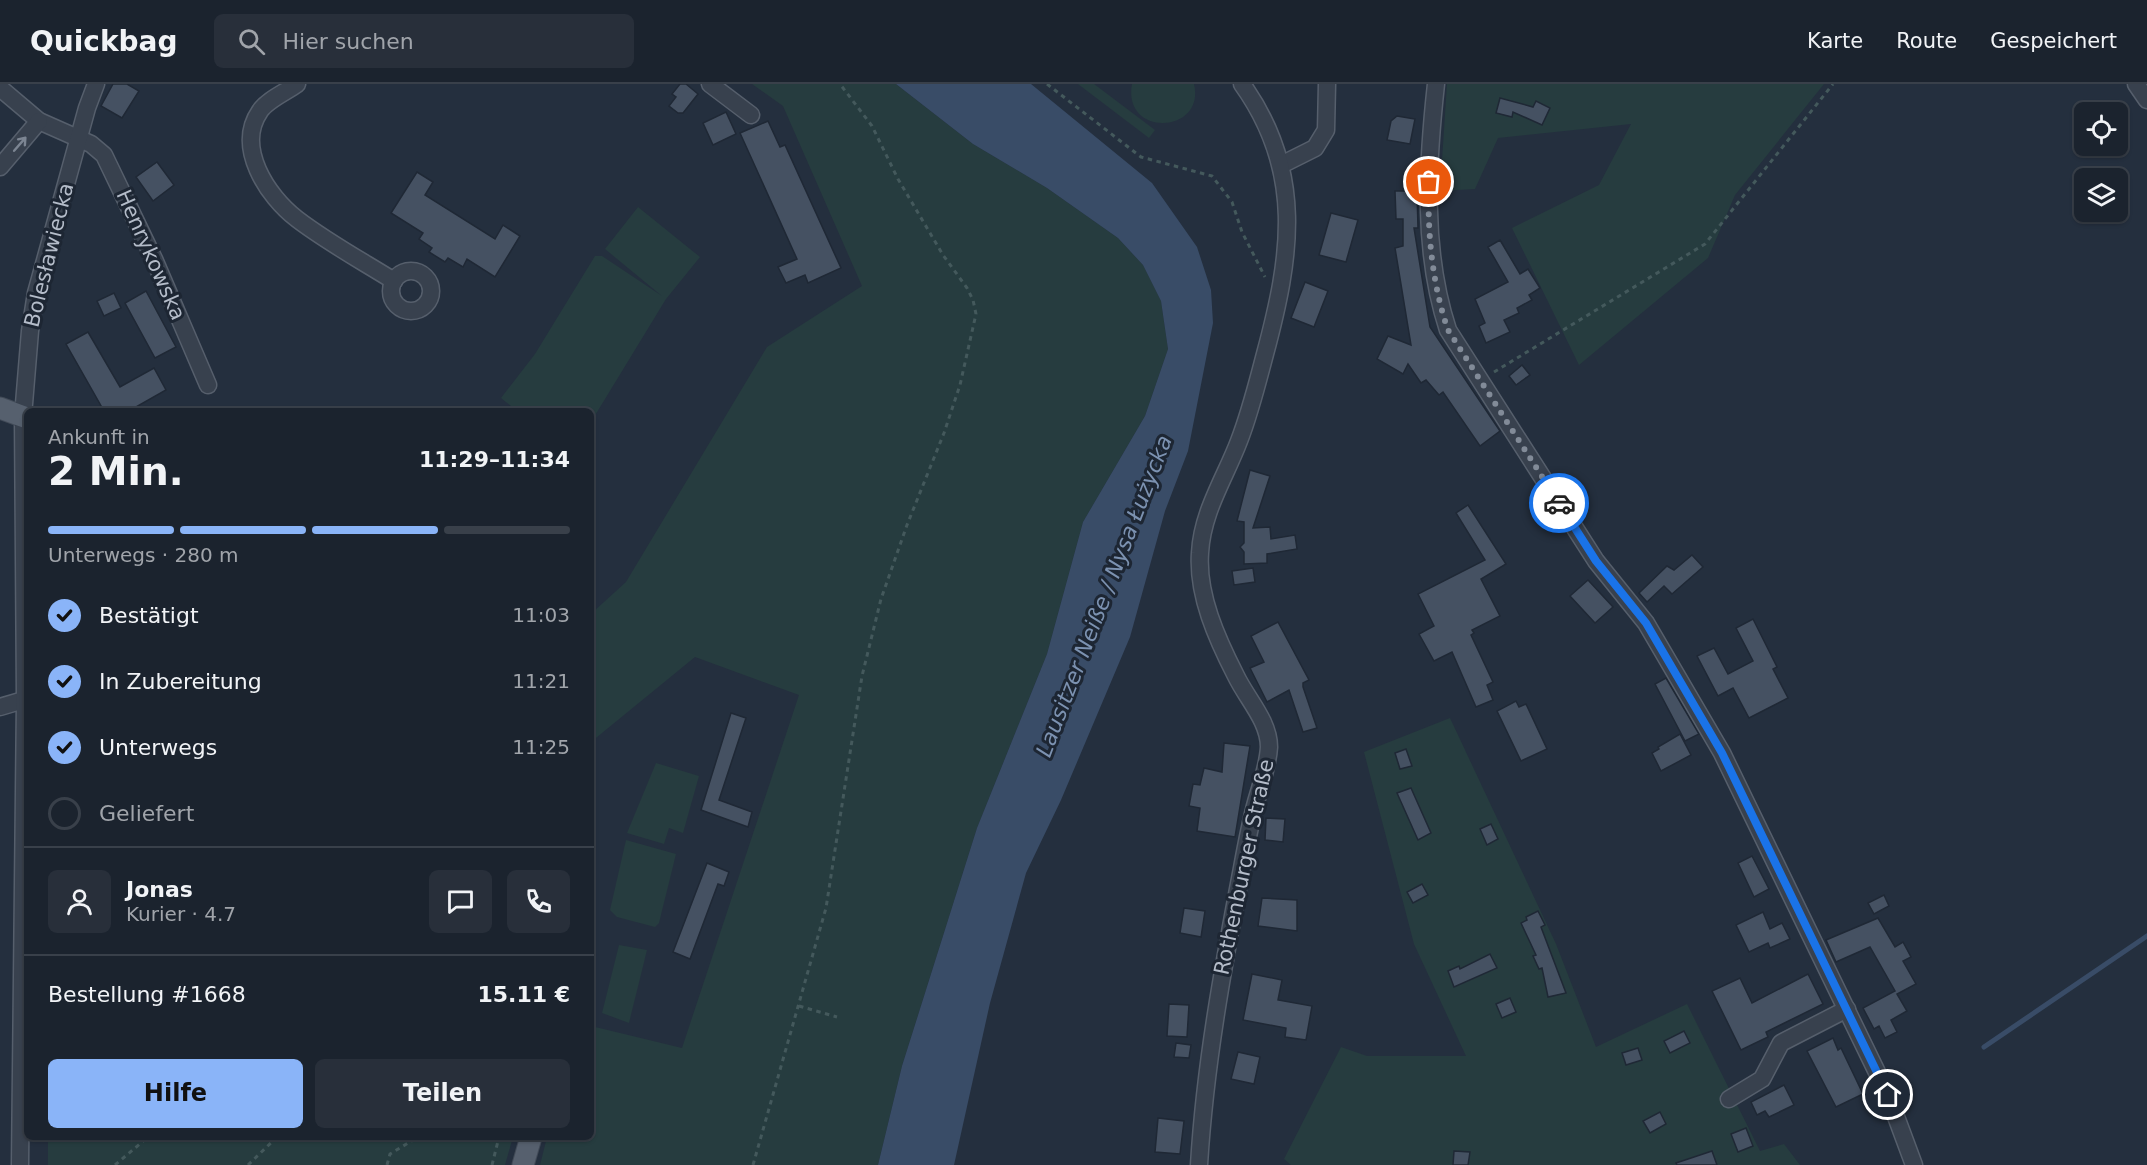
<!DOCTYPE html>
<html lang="de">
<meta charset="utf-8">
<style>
:root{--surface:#1b232e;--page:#282f3a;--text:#f1f3f6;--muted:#a0a4aa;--line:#39404a;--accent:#8ab4f8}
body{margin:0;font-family:"DejaVu Sans",sans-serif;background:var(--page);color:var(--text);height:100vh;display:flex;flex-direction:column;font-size:22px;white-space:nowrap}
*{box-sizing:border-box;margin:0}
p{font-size:20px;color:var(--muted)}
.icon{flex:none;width:33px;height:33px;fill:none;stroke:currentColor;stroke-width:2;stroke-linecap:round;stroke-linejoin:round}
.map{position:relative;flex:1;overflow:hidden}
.sheet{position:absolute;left:24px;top:324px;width:570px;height:732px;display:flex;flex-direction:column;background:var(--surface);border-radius:9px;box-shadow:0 2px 4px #0004,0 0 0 2px var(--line)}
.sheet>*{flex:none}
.fabs{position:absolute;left:2074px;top:18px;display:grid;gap:12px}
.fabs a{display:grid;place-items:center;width:54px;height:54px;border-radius:9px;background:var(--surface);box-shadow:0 2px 4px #0004,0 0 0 2px var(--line);font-size:30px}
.pin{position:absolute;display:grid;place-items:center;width:51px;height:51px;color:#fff;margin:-26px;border:3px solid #fff;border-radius:50%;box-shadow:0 2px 6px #0007}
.courier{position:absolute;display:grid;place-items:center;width:60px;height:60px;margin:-30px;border:4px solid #1a73e8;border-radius:50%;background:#fff;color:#222;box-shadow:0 2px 8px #0007}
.overview em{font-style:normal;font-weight:600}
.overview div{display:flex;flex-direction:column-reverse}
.overview{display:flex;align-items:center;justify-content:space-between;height:102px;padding:0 24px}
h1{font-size:39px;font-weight:600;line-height:45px}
.bar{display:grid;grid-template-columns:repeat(4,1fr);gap:9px 6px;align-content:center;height:72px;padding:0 24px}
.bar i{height:8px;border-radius:4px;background:var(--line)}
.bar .on{background:var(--accent)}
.bar p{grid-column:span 4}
.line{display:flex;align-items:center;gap:15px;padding:0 24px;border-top:2px solid var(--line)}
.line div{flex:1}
.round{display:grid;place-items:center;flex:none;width:63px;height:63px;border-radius:9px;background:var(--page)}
ol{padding:0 24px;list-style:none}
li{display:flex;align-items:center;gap:18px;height:66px}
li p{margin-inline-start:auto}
li .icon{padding:6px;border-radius:50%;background:var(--accent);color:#111;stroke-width:4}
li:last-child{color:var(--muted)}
li i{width:33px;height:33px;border:3px solid var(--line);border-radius:50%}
.cta{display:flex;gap:12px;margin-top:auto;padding:12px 24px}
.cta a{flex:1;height:69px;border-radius:9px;background:var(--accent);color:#111;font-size:24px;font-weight:600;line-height:69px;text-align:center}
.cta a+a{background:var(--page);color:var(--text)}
header{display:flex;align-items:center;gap:36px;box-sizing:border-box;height:84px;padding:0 30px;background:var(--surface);border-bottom:2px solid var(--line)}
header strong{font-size:28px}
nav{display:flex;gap:33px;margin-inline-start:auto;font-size:21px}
.search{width:420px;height:54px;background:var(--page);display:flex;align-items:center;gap:15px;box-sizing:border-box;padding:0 21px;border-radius:9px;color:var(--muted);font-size:22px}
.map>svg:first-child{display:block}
.green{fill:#263c3f}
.water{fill:#394c67}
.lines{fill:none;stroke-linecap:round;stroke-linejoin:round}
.stream{stroke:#394c67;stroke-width:5}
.building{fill:#455162;stroke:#1f2835;stroke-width:1.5}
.minor-casing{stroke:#565f6c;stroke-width:19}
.major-casing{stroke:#414a57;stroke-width:23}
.path{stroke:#44595c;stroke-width:3;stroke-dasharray:4.5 4.5;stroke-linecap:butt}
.minor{stroke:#38414e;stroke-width:16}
.major{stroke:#56606e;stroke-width:21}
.oneway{stroke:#7c8592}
.done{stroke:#828b98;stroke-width:6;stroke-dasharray:0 10.8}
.route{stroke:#1a73e8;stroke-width:8}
.labels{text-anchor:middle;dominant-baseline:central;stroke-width:6;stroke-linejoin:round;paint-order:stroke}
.street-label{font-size:21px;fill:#b4bcc9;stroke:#1d2633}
.water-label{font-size:22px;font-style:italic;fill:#7c92b1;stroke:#1d2633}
</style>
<header>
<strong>Quickbag</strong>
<div class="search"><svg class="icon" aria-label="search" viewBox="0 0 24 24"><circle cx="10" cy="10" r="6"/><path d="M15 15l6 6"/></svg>Hier suchen</div>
<nav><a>Karte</a><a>Route</a><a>Gespeichert</a></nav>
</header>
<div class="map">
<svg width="2147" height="1081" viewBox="0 0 2147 1081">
<rect width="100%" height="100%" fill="#242f3e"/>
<g class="green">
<polygon points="752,0 896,0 973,60 1047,104 1118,154 1143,181 1161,217 1168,265 1145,332 1083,438 1047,570 977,744 902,982 878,1081 540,1081 547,1053 591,1053 591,942 682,964 799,611 695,573 591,658 591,527 593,528 626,498 767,263 862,202 783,22"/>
<polygon points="1078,0 1094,0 1155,46 1149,54"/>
<path d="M1132,0H1194C1206,50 1122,54 1132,0Z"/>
<polygon points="1447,0 1824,0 1735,111 1708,174 1579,281 1512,144 1599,101 1631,40 1498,54 1475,105 1440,107"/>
<polygon points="638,123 700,173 666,215 591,338 591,327 507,327 511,322 501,314 535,270 595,172 602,172 662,212 605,165"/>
<polygon points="1450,634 1556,860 1596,963 1687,920 1760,1067 1784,1060 1800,1081 1291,1081 1284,1075 1341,963 1367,972 1466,972 1414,860 1364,668"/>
<polygon points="656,679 699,692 683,749 669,744 664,760 627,749"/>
<polygon points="626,756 676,770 659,839 655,843 617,833 610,826"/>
<polygon points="619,861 647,866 629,939 602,929"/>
<polygon points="48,1053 513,1053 505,1081 48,1081"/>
</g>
<polygon class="water" points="896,0 1031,0 1152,99 1197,163 1211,206 1213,239 1188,367 1165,427 1130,553 1061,716 1026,789 990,919 954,1081 878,1081 902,982 977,744 1047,570 1083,438 1145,332 1168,265 1161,217 1143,181 1118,154 1047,104 973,60"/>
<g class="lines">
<polyline class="stream" points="1984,963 2147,852"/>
</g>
<g class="building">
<polygon points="113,0 127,0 139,7 122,34 101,22"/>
<polygon points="680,0 686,0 698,10 683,29 678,29 669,22 676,13 672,10"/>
<polygon points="1500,14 1533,23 1536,17 1550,24 1542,41 1513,28 1512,33 1496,29"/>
<polygon points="726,28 736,50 713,61 703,39"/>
<polygon points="1397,32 1415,35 1410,60 1387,56 1391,37"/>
<polygon points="768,37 780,63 785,61 841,184 808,199 805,191 786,199 778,183 797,175 740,49"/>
<polygon points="157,78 174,101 153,117 136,93"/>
<polygon points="417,88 433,98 425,111 495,155 503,141 520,152 495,193 467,175 463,183 448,174 445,178 429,168 432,164 419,155 423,149 391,129"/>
<polygon points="1395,107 1417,107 1418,144 1414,144 1430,243 1500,347 1480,362 1443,308 1439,311 1426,296 1421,299 1408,280 1403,290 1377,275 1388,252 1411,261 1395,164 1403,162 1403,135 1396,135"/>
<polygon points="1331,129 1358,136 1346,178 1319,171"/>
<polygon points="1500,156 1520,190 1528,185 1540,204 1529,211 1532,216 1517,224 1519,229 1504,236 1510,248 1486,259 1479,242 1485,239 1475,215 1508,198 1488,163"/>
<polygon points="1305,198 1328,207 1314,243 1291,234"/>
<polygon points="146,207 176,263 155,274 125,219"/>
<polygon points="114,209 121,224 104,232 97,217"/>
<polygon points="88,248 120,303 154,284 166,306 129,327 104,327 66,260"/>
<polygon points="1522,281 1530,291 1516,301 1509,292"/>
<polygon points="1250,386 1270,392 1253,444 1270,443 1271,455 1295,451 1297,465 1267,470 1267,479 1244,480 1244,468 1240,463 1244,459 1244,438 1237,437"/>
<polygon points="1468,421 1506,480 1481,495 1500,532 1472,546 1474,549 1471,551 1493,598 1487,601 1493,616 1476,623 1452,568 1434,577 1419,550 1434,542 1418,510 1485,476 1456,429"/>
<polygon points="1692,471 1703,483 1672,510 1664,502 1647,518 1639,509 1667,482 1674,486"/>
<polygon points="1253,484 1255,498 1234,501 1232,487"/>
<polygon points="1588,496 1613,523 1595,539 1570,512"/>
<polygon points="1753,535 1777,583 1773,585 1788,614 1749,634 1733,604 1718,612 1697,572 1714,564 1728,590 1753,577 1736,544"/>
<polygon points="1278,538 1309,596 1303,599 1303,603 1317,644 1303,648 1289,606 1267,618 1250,584 1264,578 1251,552"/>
<polygon points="1666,594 1699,650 1685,657 1655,600"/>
<polygon points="1516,617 1519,623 1526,620 1547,665 1521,677 1497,627"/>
<polygon points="731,629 746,634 719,716 752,728 748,743 701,726"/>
<polygon points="1680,650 1691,671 1661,687 1652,669 1659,665 1658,663"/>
<polygon points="1224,659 1250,662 1235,753 1197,747 1200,724 1189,722 1193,700 1200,701 1204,684 1222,688"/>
<polygon points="1406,665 1412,682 1400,685 1395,669"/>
<polygon points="1411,704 1431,749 1418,756 1397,709"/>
<polygon points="1266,734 1285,735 1283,758 1265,756"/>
<polygon points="1491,740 1498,755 1487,761 1480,745"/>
<polygon points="1752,772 1769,805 1754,813 1738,779"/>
<polygon points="707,779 729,788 724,802 718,800 690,875 673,868"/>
<polygon points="1422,800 1428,811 1413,819 1407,808"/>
<polygon points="1884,811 1889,822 1874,830 1868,819"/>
<polygon points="1262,814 1297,816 1297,847 1258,842"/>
<polygon points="1184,824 1205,827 1201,853 1180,849"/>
<polygon points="1538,827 1545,841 1541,843 1566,909 1548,913 1542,884 1539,885 1533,872 1536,871 1521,839 1527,836 1526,833"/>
<polygon points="1763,828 1770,845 1782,839 1790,855 1770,864 1768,859 1749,868 1736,841"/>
<polygon points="1878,834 1895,863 1903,858 1911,873 1903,877 1916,900 1897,910 1907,927 1891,936 1897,948 1885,954 1879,942 1874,945 1863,924 1895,907 1870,863 1836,878 1826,856"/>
<polygon points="1490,870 1497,884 1454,903 1448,887 1459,882 1460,885"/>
<polygon points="1252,890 1282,896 1278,916 1312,922 1306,956 1285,953 1286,944 1243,936"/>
<polygon points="1808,890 1823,920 1766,948 1768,953 1741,966 1712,907 1740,894 1752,919"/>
<polygon points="1510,914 1516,928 1502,934 1496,920"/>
<polygon points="1169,920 1189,921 1187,953 1167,952"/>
<polygon points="1684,947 1690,959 1670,969 1664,957"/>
<polygon points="1833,954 1838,966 1841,964 1863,1010 1836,1023 1807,967"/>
<polygon points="1176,959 1191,961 1189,974 1174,973"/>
<polygon points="1638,964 1642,976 1626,981 1622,969"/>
<polygon points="1238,968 1260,973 1254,1000 1231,995"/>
<polygon points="1784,1001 1794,1021 1769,1033 1765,1027 1757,1031 1751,1018"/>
<polygon points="1660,1028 1666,1040 1650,1049 1643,1037"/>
<polygon points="1158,1034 1184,1037 1180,1070 1155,1068"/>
<polygon points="1746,1044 1753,1062 1738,1068 1731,1050"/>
<polygon points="1454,1067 1470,1068 1468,1081 1453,1081"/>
<polygon points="1712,1067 1717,1081 1677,1081 1676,1079"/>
</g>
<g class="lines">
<g class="minor-casing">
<g id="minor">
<path d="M297,0C286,8 267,16 260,27C235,63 267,112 297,135C327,158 362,177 394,197"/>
<polyline points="710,0 751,31"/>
<path d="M1436,0C1427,82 1422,167 1448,246L1596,477L1646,539L1722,669L1888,1011L1914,1081"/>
<polyline points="2136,0 2147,16"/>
<polyline points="0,4 39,37 91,60 104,71 154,175 208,301"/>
<polyline points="1281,81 1315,64 1326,46 1327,0"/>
<polyline points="0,83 39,37"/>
<circle cx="411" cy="207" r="20"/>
<polyline points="0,623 27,615"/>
<polyline points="1729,1015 1762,995 1781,959 1847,925"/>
<polyline points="20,1081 25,615 23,332 30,247 36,209 87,24 96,0"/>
<path d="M1199,1081C1205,981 1223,883 1242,784C1246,762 1250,740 1256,718C1261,700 1268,682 1269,663C1269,637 1247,615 1236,592C1217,555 1197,511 1200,469C1202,428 1225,394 1239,357C1250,329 1257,300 1265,270C1291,173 1305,88 1242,0"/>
</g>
</g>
<g class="major-casing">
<g id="major">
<polyline points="0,324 27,334"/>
<polyline points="523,1081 531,1053"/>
</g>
</g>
<g class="path">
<polyline points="1047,0 1141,73 1212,92 1232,118 1242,148 1265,193"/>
<polyline points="1494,288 1705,160 1833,0"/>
<polyline points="799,922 837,933"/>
<polyline points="115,1081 148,1053"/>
<polyline points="248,1081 277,1053"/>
<polyline points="387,1081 390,1070 418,1053"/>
<polyline points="492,1081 499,1053"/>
<polyline points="753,1081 826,824 862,592 881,515 907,441 944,349 960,301 976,230 973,216 967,204 943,171 898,95 872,42 840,0"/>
</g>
<use href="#minor" class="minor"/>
<use href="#major" class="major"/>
</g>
<defs><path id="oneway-shaft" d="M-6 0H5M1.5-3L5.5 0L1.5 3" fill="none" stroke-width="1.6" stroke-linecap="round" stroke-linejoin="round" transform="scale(1.5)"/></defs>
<use class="oneway" href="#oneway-shaft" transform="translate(20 60) rotate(-49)"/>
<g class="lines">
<path class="done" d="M1429,98C1427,146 1432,200 1448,246L1559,419"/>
<polyline class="route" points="1559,419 1596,477 1646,539 1722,669 1888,1011"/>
</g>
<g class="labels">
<g class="street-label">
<text transform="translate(49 171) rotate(-76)">Bolesławiecka</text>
<text transform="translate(151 171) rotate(66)">Henrykowska</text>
<text transform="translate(1244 783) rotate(-78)">Rothenburger Straße</text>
</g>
<g class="water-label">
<text transform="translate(1104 512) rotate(-69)">Lausitzer Neiße / Nysa Łużycka</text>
</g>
</g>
</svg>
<div class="fabs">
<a><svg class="icon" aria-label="locate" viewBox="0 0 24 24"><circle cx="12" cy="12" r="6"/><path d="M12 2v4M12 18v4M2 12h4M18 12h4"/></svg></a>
<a><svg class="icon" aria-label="layers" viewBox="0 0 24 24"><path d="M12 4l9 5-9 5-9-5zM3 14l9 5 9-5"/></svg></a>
</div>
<div class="pin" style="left:1429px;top:98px;background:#ea580c"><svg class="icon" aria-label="bag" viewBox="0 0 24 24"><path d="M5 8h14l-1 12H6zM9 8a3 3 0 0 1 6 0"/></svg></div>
<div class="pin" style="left:1888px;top:1011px;background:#1f2937"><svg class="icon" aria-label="home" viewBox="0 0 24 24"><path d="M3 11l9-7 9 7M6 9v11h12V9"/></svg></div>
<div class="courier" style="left:1559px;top:419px"><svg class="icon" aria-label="car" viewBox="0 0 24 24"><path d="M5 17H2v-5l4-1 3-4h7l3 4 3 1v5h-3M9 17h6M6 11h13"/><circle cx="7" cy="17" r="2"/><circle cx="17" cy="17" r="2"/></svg></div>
<section class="sheet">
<div class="overview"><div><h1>2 Min.</h1><p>Ankunft in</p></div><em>11:29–11:34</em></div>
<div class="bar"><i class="on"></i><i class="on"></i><i class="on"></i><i></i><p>Unterwegs · 280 m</p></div>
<ol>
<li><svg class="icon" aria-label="check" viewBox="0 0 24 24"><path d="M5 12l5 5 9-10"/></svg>Bestätigt<p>11:03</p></li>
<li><svg class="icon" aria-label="check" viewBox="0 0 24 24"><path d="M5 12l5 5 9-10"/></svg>In Zubereitung<p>11:21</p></li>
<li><svg class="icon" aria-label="check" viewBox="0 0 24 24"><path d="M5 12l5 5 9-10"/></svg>Unterwegs<p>11:25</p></li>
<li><i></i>Geliefert</li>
</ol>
<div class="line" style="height:108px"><a class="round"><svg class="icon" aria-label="person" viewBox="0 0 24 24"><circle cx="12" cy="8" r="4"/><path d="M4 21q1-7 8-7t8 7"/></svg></a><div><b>Jonas</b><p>Kurier · 4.7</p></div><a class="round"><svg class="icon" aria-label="chat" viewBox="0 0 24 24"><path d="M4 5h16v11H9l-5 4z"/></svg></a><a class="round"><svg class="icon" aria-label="phone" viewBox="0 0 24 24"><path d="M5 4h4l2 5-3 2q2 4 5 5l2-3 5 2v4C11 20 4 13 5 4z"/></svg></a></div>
<div class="line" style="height:78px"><div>Bestellung #1668</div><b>15.11 €</b></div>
<div class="cta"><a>Hilfe</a><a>Teilen</a></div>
</section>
</div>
